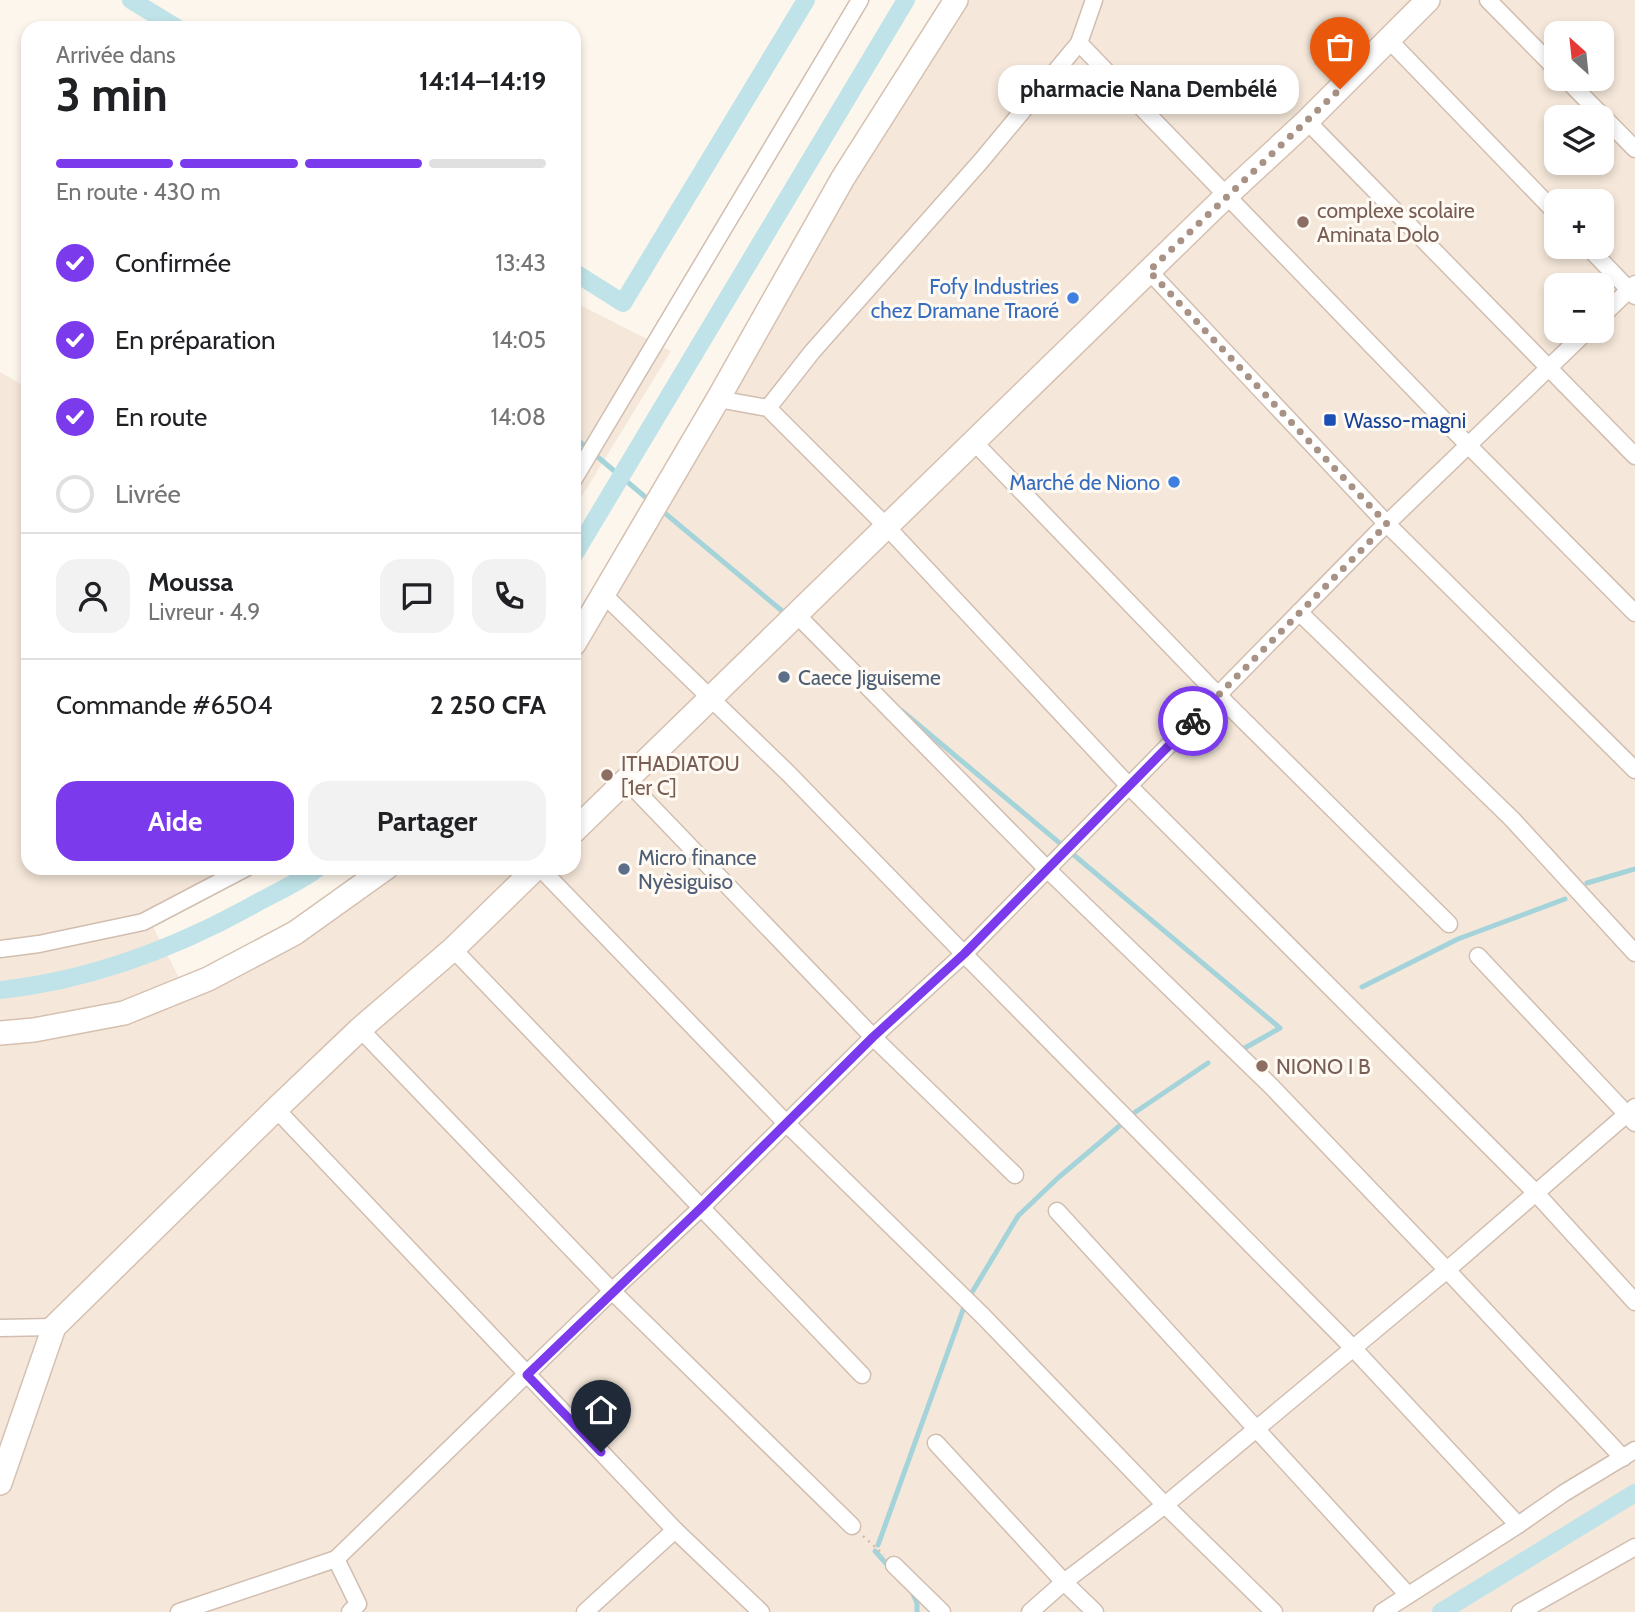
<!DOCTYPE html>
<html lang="fr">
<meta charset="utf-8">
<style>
:root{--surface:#fff;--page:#f2f2f2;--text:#202124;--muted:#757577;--line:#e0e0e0;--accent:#7c3aed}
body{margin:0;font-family:Cabin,sans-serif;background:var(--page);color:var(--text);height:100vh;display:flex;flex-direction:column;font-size:26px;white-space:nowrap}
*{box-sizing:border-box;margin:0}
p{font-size:23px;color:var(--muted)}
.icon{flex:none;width:38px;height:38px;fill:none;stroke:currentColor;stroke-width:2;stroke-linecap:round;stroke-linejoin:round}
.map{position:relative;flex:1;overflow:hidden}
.side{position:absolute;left:21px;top:21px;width:560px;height:854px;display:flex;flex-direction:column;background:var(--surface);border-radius:21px;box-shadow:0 4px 10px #0003}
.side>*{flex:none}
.needle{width:46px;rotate:333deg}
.buttons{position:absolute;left:1544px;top:21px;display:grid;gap:14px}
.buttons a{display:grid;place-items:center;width:70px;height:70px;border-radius:14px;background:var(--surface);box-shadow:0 4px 10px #0003;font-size:35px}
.pin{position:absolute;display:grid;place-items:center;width:60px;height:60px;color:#fff;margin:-72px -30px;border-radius:50% 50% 50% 0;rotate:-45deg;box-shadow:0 0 7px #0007}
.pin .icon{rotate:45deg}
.courier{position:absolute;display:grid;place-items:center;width:70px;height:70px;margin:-35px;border:5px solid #7c3aed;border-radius:50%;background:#fff;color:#222;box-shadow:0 2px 9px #0007}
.bubble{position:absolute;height:49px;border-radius:21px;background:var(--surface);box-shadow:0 4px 10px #0003;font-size:23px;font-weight:700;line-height:49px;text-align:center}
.headline em{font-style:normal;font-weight:700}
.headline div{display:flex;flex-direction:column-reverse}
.headline{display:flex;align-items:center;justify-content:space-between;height:119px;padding:0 35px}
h1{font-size:46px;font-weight:700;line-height:52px}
.bar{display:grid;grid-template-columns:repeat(4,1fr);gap:10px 7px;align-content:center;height:84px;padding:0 35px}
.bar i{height:9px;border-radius:5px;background:var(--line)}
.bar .active{background:var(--accent)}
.bar p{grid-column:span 4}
.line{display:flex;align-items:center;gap:18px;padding:0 35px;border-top:2px solid var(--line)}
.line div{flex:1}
.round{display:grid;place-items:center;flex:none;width:74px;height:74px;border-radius:21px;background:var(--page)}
ol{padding:0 35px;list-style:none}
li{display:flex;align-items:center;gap:21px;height:77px}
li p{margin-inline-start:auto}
li .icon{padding:7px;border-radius:50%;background:var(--accent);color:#fff;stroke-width:4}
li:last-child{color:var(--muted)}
li i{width:38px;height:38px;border:4px solid var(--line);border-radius:50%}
.cta{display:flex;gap:14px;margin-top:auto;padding:14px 35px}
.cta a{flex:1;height:80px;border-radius:21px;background:var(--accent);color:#fff;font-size:28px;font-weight:700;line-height:80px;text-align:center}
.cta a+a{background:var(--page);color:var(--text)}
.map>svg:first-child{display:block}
.residential{fill:#f5e8da;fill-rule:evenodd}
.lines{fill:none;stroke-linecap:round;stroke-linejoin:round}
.stream{stroke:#a5d3da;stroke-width:5}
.canal{stroke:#bfe3e8;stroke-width:18}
.street-casing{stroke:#d1beb0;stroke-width:19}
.secondary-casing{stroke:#d6c0b0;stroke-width:26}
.path{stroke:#d9b8a5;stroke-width:2.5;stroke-dasharray:2 5;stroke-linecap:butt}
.street{stroke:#fff;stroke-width:16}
.secondary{stroke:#fff;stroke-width:23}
.done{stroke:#a89285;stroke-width:7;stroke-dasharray:0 12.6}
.route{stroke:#7c3aed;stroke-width:9}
.education-dot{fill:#8d6e63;stroke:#fffaf3;stroke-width:2.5}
.shop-dot{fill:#3f7fe0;stroke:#fffaf3;stroke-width:2.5}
.transit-dot{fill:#1a4fb4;stroke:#fffaf3;stroke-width:2.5}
.service-dot{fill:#5c6f8a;stroke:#fffaf3;stroke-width:2.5}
.labels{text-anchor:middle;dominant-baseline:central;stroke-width:6;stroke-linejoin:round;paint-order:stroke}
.education-label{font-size:21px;fill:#785e54;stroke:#fffaf3;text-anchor:start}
.shop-label{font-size:21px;fill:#366cbe;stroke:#fffaf3;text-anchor:end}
.transit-label{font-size:21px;fill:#164399;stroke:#fffaf3;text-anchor:start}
.service-label{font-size:21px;fill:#4e5e75;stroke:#fffaf3;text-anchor:start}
</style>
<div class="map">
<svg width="1635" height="1612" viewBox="0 0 1635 1612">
<rect width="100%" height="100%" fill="#fdf6ec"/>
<g class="residential">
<path d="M956,0H1635V1612H0V372L28,388V868H249L149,919L190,999L311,929L398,868H574V640ZM1556,33H1601V79H1556ZM1556,117H1601V163H1556ZM1556,201H1601V247H1556ZM1556,285H1601V331H1556Z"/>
<polygon points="574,302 671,351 574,509"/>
</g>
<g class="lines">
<g class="stream">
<polyline points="574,437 650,501"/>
<polyline points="660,509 787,615"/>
<polyline points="902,711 1280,1028 1243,1049"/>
<polyline points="1587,883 1635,869"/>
<polyline points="1362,987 1458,939 1565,899"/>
<polyline points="1134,1113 1208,1063"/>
<polyline points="971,1294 1018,1216 1059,1177 1123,1123"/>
<polyline points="878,1545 964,1307"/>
<polyline points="875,1551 891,1569"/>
<polyline points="912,1592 917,1603 917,1612"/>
</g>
<g class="canal">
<polyline points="131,0 177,28"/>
<polyline points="574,272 623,303 806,0"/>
<polyline points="574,555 906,0"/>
<path d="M0,990C94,980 181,946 262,900C281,890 301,881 318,868"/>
<polyline points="1441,1612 1635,1493"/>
</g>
<g class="street-casing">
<g id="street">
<polyline points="1488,0 1556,69"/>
<polyline points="1388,39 1556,213"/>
<polyline points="1079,43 1468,445 1635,613"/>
<polyline points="1566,79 1635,149"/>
<polyline points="1307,121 1635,456"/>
<polyline points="1588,247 1635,296"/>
<polyline points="1149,271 1387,524 1635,770"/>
<polyline points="1601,317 1635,284"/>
<polyline points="718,399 768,408 887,527 1129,786 1535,1192 1635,1302"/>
<polyline points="768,408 812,352 981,161 1079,43 1094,0"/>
<polyline points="974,442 1218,695 1449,924"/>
<polyline points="574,479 860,0"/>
<polyline points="604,595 789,774 964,954 1353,1348 1518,1525"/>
<polyline points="1299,612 1512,819 1635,953"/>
<polyline points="796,614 1047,869 1271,1086 1447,1270 1623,1458"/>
<polyline points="626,780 873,1037 1015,1175"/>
<polyline points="540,868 786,1123 984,1317 1165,1505 1274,1612"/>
<polyline points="0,949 39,944 143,922 246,868"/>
<polyline points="453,949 862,1375"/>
<polyline points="1478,956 1635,1123"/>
<polyline points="360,1029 612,1291 852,1526"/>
<polyline points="276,1109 675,1530 761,1612"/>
<polyline points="1057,1211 1408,1595"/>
<polyline points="0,1328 54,1327"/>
<polyline points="936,1443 1064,1582 1095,1612"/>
<polyline points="336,1559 358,1604 350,1612"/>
<polyline points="894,1565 942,1612"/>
<polyline points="179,1612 336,1559 612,1291 702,1207 873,1037 964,954 1376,534 1587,331"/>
<polyline points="585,1612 675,1530"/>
<polyline points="1030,1612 1064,1582 1165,1505 1447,1270 1635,1107"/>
<polyline points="1382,1612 1518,1525 1564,1493 1635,1450"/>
<polyline points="1520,1612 1635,1547"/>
</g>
</g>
<g class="secondary-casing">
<g id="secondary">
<polyline points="574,644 718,399 843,178 956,0"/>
<polyline points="574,831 1226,196 1307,121 1428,0"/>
<polyline points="0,1033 34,1030 124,1013 208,979 295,933 386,868"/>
<polyline points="0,1483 54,1327 276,1109 360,1029 453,949 536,868"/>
</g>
</g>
<polyline class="path" points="863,1536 884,1555"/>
<use href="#street" class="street"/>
<use href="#secondary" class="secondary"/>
</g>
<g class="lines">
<polyline class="done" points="1193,721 1387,524 1149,271 1340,89"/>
<polyline class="route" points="601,1452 527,1375 702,1207 873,1037 964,954 1193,721"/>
</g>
<g class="education-dot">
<circle cx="1303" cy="222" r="7"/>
<circle cx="607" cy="775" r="7"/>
<circle cx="1262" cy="1066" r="7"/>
</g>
<g class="shop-dot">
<circle cx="1073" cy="298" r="7"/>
<circle cx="1174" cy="482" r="7"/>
</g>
<rect class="transit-dot" x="1323" y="413" width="14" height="14" rx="3.5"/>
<g class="service-dot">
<circle cx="784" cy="677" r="7"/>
<circle cx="624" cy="869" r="7"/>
</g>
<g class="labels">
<g class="education-label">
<text x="1317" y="210">complexe scolaire<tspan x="1317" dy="24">Aminata Dolo</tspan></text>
<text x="621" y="763">ITHADIATOU<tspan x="621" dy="24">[1er C]</tspan></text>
<text x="1276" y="1066">NIONO I B</text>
</g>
<g class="shop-label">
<text x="1059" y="286">Fofy Industries<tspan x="1059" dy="24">chez Dramane Traoré</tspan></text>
<text x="1160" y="482">Marché de Niono</text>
</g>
<g class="transit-label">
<text x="1344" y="420">Wasso-magni</text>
</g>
<g class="service-label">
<text x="798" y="677">Caece Jiguiseme</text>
<text x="638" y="857">Micro finance<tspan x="638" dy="24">Nyèsiguiso</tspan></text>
</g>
</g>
</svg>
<div class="buttons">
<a><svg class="needle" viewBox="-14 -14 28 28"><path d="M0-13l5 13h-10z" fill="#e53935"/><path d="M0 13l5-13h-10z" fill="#757577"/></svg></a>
<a><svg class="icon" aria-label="layers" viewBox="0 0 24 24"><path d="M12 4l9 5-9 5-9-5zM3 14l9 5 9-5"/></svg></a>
<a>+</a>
<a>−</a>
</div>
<div class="pin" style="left:1340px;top:89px;background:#ea580c"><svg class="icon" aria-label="bag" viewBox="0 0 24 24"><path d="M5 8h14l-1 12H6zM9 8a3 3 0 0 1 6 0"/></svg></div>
<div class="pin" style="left:601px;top:1452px;background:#1f2937"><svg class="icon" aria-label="home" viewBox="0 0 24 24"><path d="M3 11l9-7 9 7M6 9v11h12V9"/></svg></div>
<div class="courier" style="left:1193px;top:721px"><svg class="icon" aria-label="bike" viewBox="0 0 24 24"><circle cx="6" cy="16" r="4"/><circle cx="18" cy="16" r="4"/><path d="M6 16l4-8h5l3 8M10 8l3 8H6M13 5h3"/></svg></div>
<div class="bubble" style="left:998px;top:65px;width:301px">pharmacie Nana Dembélé</div>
<section class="side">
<div class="headline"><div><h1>3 min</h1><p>Arrivée dans</p></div><em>14:14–14:19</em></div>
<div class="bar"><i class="active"></i><i class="active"></i><i class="active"></i><i></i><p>En route · 430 m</p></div>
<ol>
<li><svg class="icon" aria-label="check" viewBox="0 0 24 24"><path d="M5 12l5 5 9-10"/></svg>Confirmée<p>13:43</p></li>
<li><svg class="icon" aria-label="check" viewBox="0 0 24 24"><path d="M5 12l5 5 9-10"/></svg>En préparation<p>14:05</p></li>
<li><svg class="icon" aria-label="check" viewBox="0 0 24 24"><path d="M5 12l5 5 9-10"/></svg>En route<p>14:08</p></li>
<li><i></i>Livrée</li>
</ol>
<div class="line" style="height:126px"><a class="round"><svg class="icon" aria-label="person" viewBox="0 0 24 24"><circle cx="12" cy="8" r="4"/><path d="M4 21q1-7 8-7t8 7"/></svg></a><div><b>Moussa</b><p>Livreur · 4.9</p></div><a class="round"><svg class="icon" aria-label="chat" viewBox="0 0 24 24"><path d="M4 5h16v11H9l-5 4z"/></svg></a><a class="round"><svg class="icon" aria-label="phone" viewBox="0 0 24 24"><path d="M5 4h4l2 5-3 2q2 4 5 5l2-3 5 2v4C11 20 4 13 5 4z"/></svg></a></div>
<div class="line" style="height:91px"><div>Commande #6504</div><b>2 250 CFA</b></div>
<div class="cta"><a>Aide</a><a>Partager</a></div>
</section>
</div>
